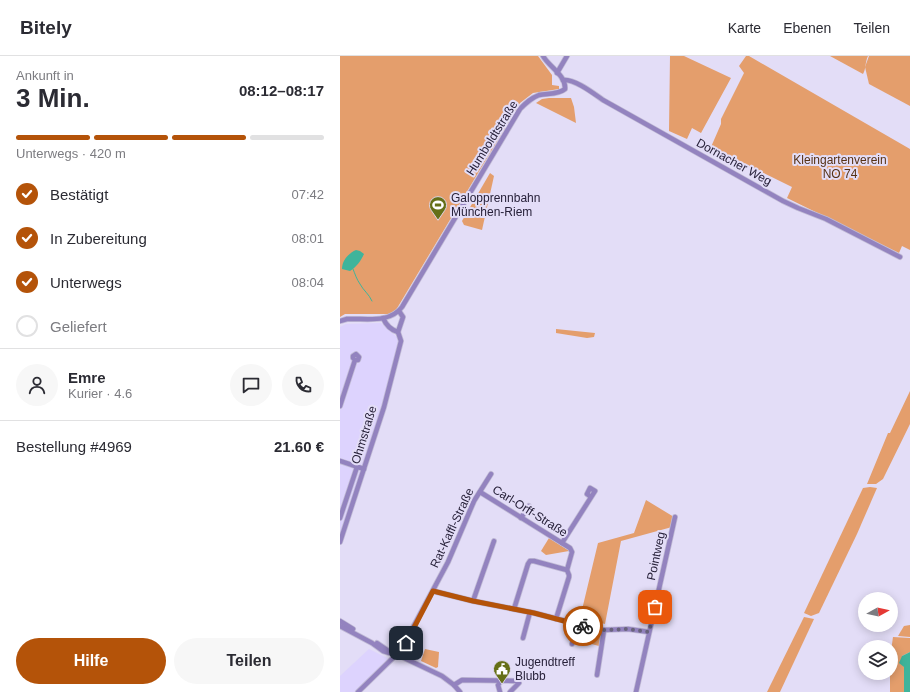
<!DOCTYPE html>
<html lang="de">
<meta charset="utf-8">
<style>
:root{--surface:#fff;--page:#f7f7f7;--text:#2b2b33;--muted:#7c7c81;--line:#e1e1e2;--accent:#b45309}
body{margin:0;font-family:Arial,sans-serif;background:var(--page);color:var(--text);height:100vh;display:flex;flex-direction:column;font-size:15px;white-space:nowrap}
*{box-sizing:border-box;margin:0}
p{font-size:13px;color:var(--muted)}
.icon{flex:none;width:22px;height:22px;fill:none;stroke:currentColor;stroke-width:2;stroke-linecap:round;stroke-linejoin:round}
.map{position:relative;flex:1;overflow:hidden}
.sheet{display:flex;flex-direction:column;background:var(--surface);width:340px}
.sheet>*{flex:none}
.needle{width:26px;rotate:82deg}
.buttons{position:absolute;left:518px;top:536px;display:grid;gap:8px}
.buttons a{display:grid;place-items:center;width:40px;height:40px;border-radius:50%;background:var(--surface);box-shadow:0 2px 10px #0003;font-size:20px}
.pin{position:absolute;display:grid;place-items:center;width:34px;height:34px;color:#fff;margin:-17px;border-radius:8px;box-shadow:0 2px 6px #0006}
.courier{position:absolute;display:grid;place-items:center;width:40px;height:40px;margin:-20px;border:3px solid #b45309;border-radius:50%;background:#fff;color:#222;box-shadow:0 1px 5px #0007}
.headline em{font-style:normal;font-weight:700}
.headline div{display:flex;flex-direction:column-reverse}
.headline{display:flex;align-items:center;justify-content:space-between;height:68px;padding:0 16px}
h1{font-size:26px;font-weight:700;line-height:30px}
.bar{display:grid;grid-template-columns:repeat(4,1fr);gap:6px 4px;align-content:center;height:48px;padding:0 16px}
.bar i{height:5px;border-radius:3px;background:var(--line)}
.bar .selected{background:var(--accent)}
.bar p{grid-column:span 4}
.line{display:flex;align-items:center;gap:10px;padding:0 16px;border-top:1px solid var(--line)}
.line div{flex:1}
.round{display:grid;place-items:center;flex:none;width:42px;height:42px;border-radius:21px;background:var(--page)}
ol{padding:0 16px;list-style:none}
li{display:flex;align-items:center;gap:12px;height:44px}
li p{margin-inline-start:auto}
li .icon{padding:4px;border-radius:50%;background:var(--accent);color:#fff;stroke-width:4}
li:last-child{color:var(--muted)}
li i{width:22px;height:22px;border:2px solid var(--line);border-radius:50%}
.button{display:flex;gap:8px;margin-top:auto;padding:8px 16px}
.button a{flex:1;height:46px;border-radius:24px;background:var(--accent);color:#fff;font-size:16px;font-weight:700;line-height:46px;text-align:center}
.button a+a{background:var(--page);color:var(--text)}
header{display:flex;align-items:center;gap:24px;box-sizing:border-box;height:56px;padding:0 20px;background:var(--surface);border-bottom:1px solid var(--line)}
header strong{font-size:19px}
nav{display:flex;gap:22px;margin-inline-start:auto;font-size:14px}
main{display:flex;flex:1;min-height:0}
.map>svg:first-child{display:block}
.built{fill:#ddd3fe}
.green{fill:#e49e6c}
.water{fill:#3fb49b}
.lines{fill:none;stroke-linecap:round;stroke-linejoin:round}
.stream{stroke:#3fb49b;stroke-width:1}
.minor-casing{stroke:#c1bbd5;stroke-width:6}
.minor{stroke:#9383bf;stroke-width:4.5}
.done{stroke:#69637c;stroke-width:4;stroke-dasharray:0 7.2}
.route{stroke:#b45309;stroke-width:5}
.labels{text-anchor:middle;dominant-baseline:central;stroke-width:4;stroke-linejoin:round;paint-order:stroke}
.street-label{font-size:12px;fill:#272139;stroke:#e3ddf7}
.park-label{font-size:12px;fill:#563215;stroke:#e3ddf7}
.poi-label{font-size:12px;fill:#272139;stroke:#e3ddf7;text-anchor:start}
</style>
<header>
<strong>Bitely</strong>
<nav><a>Karte</a><a>Ebenen</a><a>Teilen</a></nav>
</header>
<main>
<section class="sheet">
<div class="headline"><div><h1>3 Min.</h1><p>Ankunft in</p></div><em>08:12–08:17</em></div>
<div class="bar"><i class="selected"></i><i class="selected"></i><i class="selected"></i><i></i><p>Unterwegs · 420 m</p></div>
<ol>
<li><svg class="icon" aria-label="check" viewBox="0 0 24 24"><path d="M5 12l5 5 9-10"/></svg>Bestätigt<p>07:42</p></li>
<li><svg class="icon" aria-label="check" viewBox="0 0 24 24"><path d="M5 12l5 5 9-10"/></svg>In Zubereitung<p>08:01</p></li>
<li><svg class="icon" aria-label="check" viewBox="0 0 24 24"><path d="M5 12l5 5 9-10"/></svg>Unterwegs<p>08:04</p></li>
<li><i></i>Geliefert</li>
</ol>
<div class="line" style="height:72px"><a class="round"><svg class="icon" aria-label="person" viewBox="0 0 24 24"><circle cx="12" cy="8" r="4"/><path d="M4 21q1-7 8-7t8 7"/></svg></a><div><b>Emre</b><p>Kurier · 4.6</p></div><a class="round"><svg class="icon" aria-label="chat" viewBox="0 0 24 24"><path d="M4 5h16v11H9l-5 4z"/></svg></a><a class="round"><svg class="icon" aria-label="phone" viewBox="0 0 24 24"><path d="M5 4h4l2 5-3 2q2 4 5 5l2-3 5 2v4C11 20 4 13 5 4z"/></svg></a></div>
<div class="line" style="height:52px"><div>Bestellung #4969</div><b>21.60 €</b></div>
<div class="button"><a>Hilfe</a><a>Teilen</a></div>
</section>
<div class="map">
<svg width="570" height="636" viewBox="0 0 570 636">
<rect width="100%" height="100%" fill="#e3ddf7"/>
<g class="built">
<polygon points="41,267 60,284 48,331 0,480 0,271 6,268"/>
<polygon points="29,593 49,603 15,636 0,636 0,620"/>
</g>
<g class="green">
<polygon points="0,0 198,0 212,19 212,29 219,30 219,33 193,37 180,47 56,254 49,258 5,258 0,261"/>
<polygon points="330,0 344,0 391,22 361,77 352,72 347,83 329,75"/>
<polygon points="406,0 409,0 570,93 570,194 562,190 559,197 447,142 452,131 371,91 381,68 381,63 404,17 399,10"/>
<path d="M490,0H528C525,6 526,13 523,18Z"/>
<polygon points="529,0 570,0 570,50 529,28 525,11"/>
<polygon points="209,42 231,42 234,51 236,67 196,47 202,43"/>
<polygon points="150,117 154,120 142,174 124,169 122,165"/>
<polygon points="216,273 255,277 254,281 247,282 216,277"/>
<polygon points="570,335 570,368 543,423 536,428 527,428 548,377 550,377"/>
<polygon points="530,431 537,432 517,478 479,557 471,560 464,557 523,432"/>
<polygon points="306,444 334,461 332,471 281,485 265,568 240,562 258,487 294,477"/>
<polygon points="209,482 228,494 229,495 206,499 201,495"/>
<polygon points="464,561 474,563 440,636 427,636"/>
<polygon points="570,569 570,581 558,580 564,570"/>
<polygon points="239,573 253,576 261,576 259,590 236,584"/>
<polygon points="553,581 570,582 570,596 562,600 564,611 564,636 550,636 550,617 551,617 551,595"/>
<polygon points="85,593 99,596 98,611 96,612 81,605"/>
</g>
<g class="water">
<path d="M16,194L20,195L24,198C21,205 16,211 10,215L2,213C2,204 9,197 16,194Z"/>
<polygon points="570,596 570,636 564,636 564,611 559,607 562,600"/>
</g>
<g class="lines">
<path class="stream" d="M13,213C15,218 17,224 20,228C23,234 29,238 32,245"/>
<g class="minor-casing">
<g id="minor">
<polyline points="217,17 227,0"/>
<path d="M223,24C235,23 253,37 263,44L443,145L458,152L486,163L560,201"/>
<path d="M43,262C46,269 51,274 58,276"/>
<path d="M0,265L7,263C25,262 49,268 62,251L180,53C186,47 191,42 199,39C207,37 218,39 225,33C226,19 209,11 203,0"/>
<polyline points="0,350 15,304 13,302 13,300 16,298 19,301 18,304 15,304"/>
<polyline points="0,405 24,413"/>
<polyline points="140,436 230,492 232,496 227,514"/>
<polyline points="0,462 17,411"/>
<polyline points="181,462 189,450"/>
<polyline points="0,486 44,351 61,285 58,276 63,261 59,255"/>
<polyline points="222,487 255,435 250,432 247,438 251,441"/>
<polyline points="93,535 133,545 194,557 253,572 264,574 288,573 309,576"/>
<polyline points="133,545 154,485"/>
<polyline points="174,553 188,508 190,505 194,505 227,514 229,519 229,521 216,563"/>
<polyline points="0,565 13,573"/>
<polyline points="0,570 32,587 43,595 60,600 102,620 114,629 120,636"/>
<polyline points="183,582 190,556"/>
<polyline points="37,587 53,598"/>
<polyline points="232,588 237,568"/>
<polyline points="60,600 70,577 108,506 134,445 151,418"/>
<polyline points="257,619 264,574"/>
<polyline points="114,629 122,624 177,625 179,627 170,636"/>
<polyline points="18,636 56,599"/>
<polyline points="160,636 158,629 161,625"/>
<polyline points="296,636 335,461"/>
</g>
</g>
<use href="#minor" class="minor"/>
</g>
<g class="lines">
<polyline class="done" points="243,570 264,574 288,573 309,576 315,551"/>
<polyline class="route" points="66,587 93,535 133,545 194,557 243,570"/>
</g>
<defs>
<g id="stadium-pin" transform="scale(0.9)"><path d="M0 17L-7.5 6A9.5 9.5 0 1 1 7.5 6Z" fill="#656f17" stroke="#e3ddf7"/><path d="M0-5a6.5 5 0 1 0 0 10a6.5 5 0 1 0 0-10ZM-3.5-1.8h7v3.6h-7Z" fill="#fff"/></g>
<g id="civic-pin" transform="scale(0.9)"><path d="M0 17L-7.5 6A9.5 9.5 0 1 1 7.5 6Z" fill="#656f17" stroke="#e3ddf7"/><path d="M-.6-6.5H3V-4.5H.6V-3L4-1V1h2V6H-6V1h2V-1L-.6-3ZM-1.2 2.5V6h2.4V2.5Z" fill="#fff"/></g>
</defs>
<g fill-rule="evenodd">
<use href="#stadium-pin" x="98" y="149"/>
<use href="#civic-pin" x="162" y="613"/>
</g>
<g class="labels">
<g class="street-label">
<text transform="translate(152 82) rotate(-58)">Humboldtstraße</text>
<text transform="translate(394 106) rotate(29)">Dornacher Weg</text>
<text transform="translate(24 379) rotate(-73)">Ohmstraße</text>
<text transform="translate(190 455) rotate(32)">Carl-Orff-Straße</text>
<text transform="translate(112 472) rotate(-65)">Rat-Kaffl-Straße</text>
<text transform="translate(316 500) rotate(-78)">Pointweg</text>
</g>
<g class="park-label">
<text x="500" y="104">Kleingartenverein<tspan x="500" dy="14">NO 74</tspan></text>
</g>
<g class="poi-label">
<text x="111" y="142">Galopprennbahn<tspan x="111" dy="14">München-Riem</tspan></text>
<text x="175" y="606">Jugendtreff<tspan x="175" dy="14">Blubb</tspan></text>
</g>
</g>
</svg>
<div class="buttons">
<a><svg class="needle" viewBox="-14 -14 28 28"><path d="M0-13l5 13h-10z" fill="#e53935"/><path d="M0 13l5-13h-10z" fill="#7c7c81"/></svg></a>
<a><svg class="icon" aria-label="layers" viewBox="0 0 24 24"><path d="M12 4l9 5-9 5-9-5zM3 14l9 5 9-5"/></svg></a>
</div>
<div class="pin" style="left:315px;top:551px;background:#ea580c"><svg class="icon" aria-label="bag" viewBox="0 0 24 24"><path d="M5 8h14l-1 12H6zM9 8a3 3 0 0 1 6 0"/></svg></div>
<div class="pin" style="left:66px;top:587px;background:#1f2937"><svg class="icon" aria-label="home" viewBox="0 0 24 24"><path d="M3 11l9-7 9 7M6 9v11h12V9"/></svg></div>
<div class="courier" style="left:243px;top:570px"><svg class="icon" aria-label="bike" viewBox="0 0 24 24"><circle cx="6" cy="16" r="4"/><circle cx="18" cy="16" r="4"/><path d="M6 16l4-8h5l3 8M10 8l3 8H6M13 5h3"/></svg></div>
</div>
</main>
